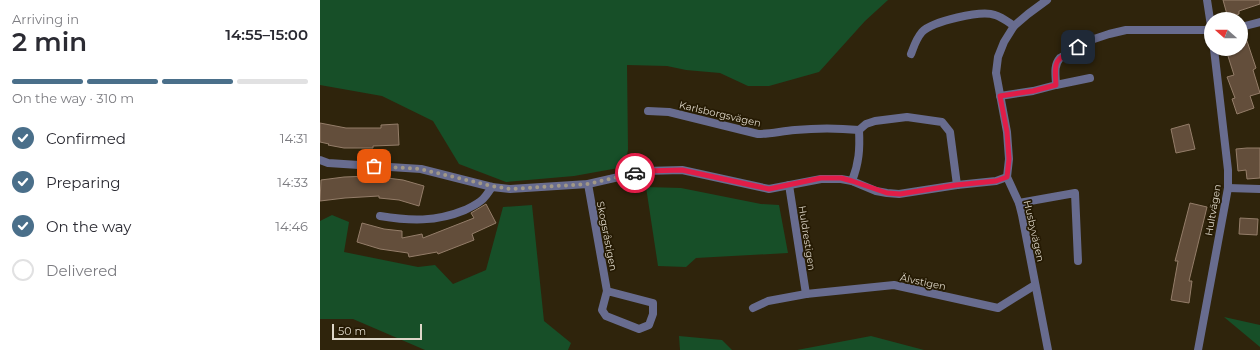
<!DOCTYPE html>
<meta charset="utf-8">
<style>
:root{--surface:#fff;--page:#f2f2f3;--text:#2b2b33;--muted:#7c7c81;--line:#e1e1e2;--accent:#4a6f8a}
body{margin:0;font-family:Montserrat,sans-serif;background:var(--page);color:var(--text);height:100vh;display:flex;flex-direction:column;font-size:15px;white-space:nowrap}
*{box-sizing:border-box;margin:0}
p{font-size:13px;color:var(--muted)}
.icon{flex:none;width:22px;height:22px;fill:none;stroke:currentColor;stroke-width:2;stroke-linecap:round;stroke-linejoin:round}
.map{position:relative;flex:1;overflow:hidden}
.drawer{display:flex;flex-direction:column;background:var(--surface);width:320px}
.drawer>*{flex:none}
.needle{width:26px;rotate:291deg}
.buttons{position:absolute;left:884px;top:12px;display:grid;gap:8px}
.buttons a{display:grid;place-items:center;width:44px;height:44px;border-radius:50%;background:var(--surface);box-shadow:0 1px 3px #0004;font-size:20px}
.scale{position:absolute;left:12px;bottom:10px;width:90px;box-sizing:border-box;padding-left:4px;border:2px solid #ded7c9;border-top:0;font-size:11px;line-height:14px;white-space:nowrap;color:#ded7c9;-webkit-text-stroke:3px #251a03;paint-order:stroke}
.pin{position:absolute;display:grid;place-items:center;width:34px;height:34px;color:#fff;margin:-17px;border-radius:8px;box-shadow:0 2px 6px #0006}
.courier{position:absolute;display:grid;place-items:center;width:40px;height:40px;margin:-20px;border:3px solid #e11d48;border-radius:50%;background:#fff;color:#222;box-shadow:0 1px 5px #0007}
.head em{font-style:normal;font-weight:600}
.head div{display:flex;flex-direction:column-reverse}
.head{display:flex;align-items:center;justify-content:space-between;height:68px;padding:0 12px}
h1{font-size:26px;font-weight:600;line-height:30px}
.bar{display:grid;grid-template-columns:repeat(4,1fr);gap:6px 4px;align-content:center;height:48px;padding:0 12px}
.bar i{height:5px;border-radius:3px;background:var(--line)}
.bar .on{background:var(--accent)}
.bar p{grid-column:span 4}
ol{padding:0 12px;list-style:none}
li{display:flex;align-items:center;gap:12px;height:44px}
li p{margin-inline-start:auto}
li .icon{padding:4px;border-radius:50%;background:var(--accent);color:#fff;stroke-width:4}
li:last-child{color:var(--muted)}
li i{width:22px;height:22px;border:2px solid var(--line);border-radius:50%}
main{display:flex;flex:1;min-height:0}
.map>svg:first-child{display:block}
.green{fill:#174f28}
.building{fill:#634e3b;stroke:#947d69}
.lines{fill:none;stroke-linecap:round;stroke-linejoin:round}
.street{stroke:#686c8f;stroke-width:8}
.done{stroke:#a19887;stroke-width:4;stroke-dasharray:0 7.2}
.route{stroke:#e11d48;stroke-width:5}
.labels{text-anchor:middle;dominant-baseline:central;stroke-width:3.5;stroke-linejoin:round;paint-order:stroke}
.street-label{font-size:10px;fill:#ded7c9;stroke:#251a03}
</style>
<main>
<section class="drawer">
<div class="head"><div><h1>2 min</h1><p>Arriving in</p></div><em>14:55–15:00</em></div>
<div class="bar"><i class="on"></i><i class="on"></i><i class="on"></i><i></i><p>On the way · 310 m</p></div>
<ol>
<li><svg class="icon" aria-label="check" viewBox="0 0 24 24"><path d="M5 12l5 5 9-10"/></svg>Confirmed<p>14:31</p></li>
<li><svg class="icon" aria-label="check" viewBox="0 0 24 24"><path d="M5 12l5 5 9-10"/></svg>Preparing<p>14:33</p></li>
<li><svg class="icon" aria-label="check" viewBox="0 0 24 24"><path d="M5 12l5 5 9-10"/></svg>On the way<p>14:46</p></li>
<li><i></i>Delivered</li>
</ol>
</section>
<div class="map">
<svg width="940" height="350" viewBox="0 0 940 350">
<rect width="100%" height="100%" fill="#2f240c"/>
<g class="green">
<polygon points="0,0 568,0 545,21 499,72 449,86 428,86 400,73 366,70 347,66 307,65 308,150 304,167 254,176 186,182 139,164 113,121 62,96 0,85"/>
<polygon points="326,187 361,188 441,204 459,205 468,253 376,258 366,267 338,266"/>
<polygon points="212,205 224,321 251,343 248,350 105,350 33,319 0,319 0,221 12,215 29,222 24,252 98,267 115,265 133,284 166,270 183,207"/>
<polygon points="904,317 940,325 940,347"/>
<polygon points="359,336 402,340 412,350 360,350"/>
<polygon points="551,336 604,350 477,350"/>
</g>
<g class="building">
<polygon points="903,0 940,0 940,4 919,11 919,14 908,18"/>
<polygon points="921,32 924,32 936,68 933,70 940,93 930,96 934,108 917,114 912,99 915,98 907,77 914,75 907,53 921,49"/>
<polygon points="0,123 26,128 61,128 61,125 78,124 79,145 53,146 53,148 24,148 8,145 9,144 0,142"/>
<polygon points="869,124 875,149 856,153 851,129"/>
<polygon points="927,148 940,148 940,178 927,179 926,170 918,171 916,149"/>
<polygon points="51,176 83,180 104,186 99,206 79,200 59,198 59,196 25,198 0,201 1,180 24,177"/>
<polygon points="870,203 887,207 869,281 872,281 869,303 851,300 858,261 855,261"/>
<polygon points="166,204 176,223 152,234 154,240 118,254 117,252 89,257 88,253 60,249 37,242 42,223 64,229 82,231 82,238 102,234 103,238 154,218 151,213"/>
<polygon points="920,218 938,219 937,235 919,234"/>
</g>
<g class="lines">
<g class="street">
<polyline points="727,0 708,14 694,26 684,42 678,57 676,73 687,132 689,159 687,177 699,203 702,215 728,350"/>
<polyline points="887,0 891,26"/>
<polyline points="921,27 940,22"/>
<path d="M591,54C594,46 596,39 602,32C613,21 661,10 675,15C682,17 688,22 694,26"/>
<polyline points="736,85 770,78"/>
<path d="M680,96L713,91L736,85C736,76 733,66 740,58L771,40L789,34L806,30H891"/>
<path d="M328,111L349,112L438,134C450,134 462,131 475,130C496,128 518,128 539,130"/>
<polyline points="0,160 8,163 101,169 172,187 190,189 268,184 325,171 362,170 449,189 501,179 521,179 532,181 556,191 567,193 579,194 637,185 676,181 687,177"/>
<path d="M532,181C539,163 540,149 539,130L546,124L555,121L587,117L622,122L630,132L637,185"/>
<polyline points="268,184 287,291 282,310 286,316 319,329 329,325 333,314 333,303 287,291"/>
<polyline points="469,185 486,294"/>
<polyline points="908,188 940,189"/>
<polyline points="699,203 755,193 758,261"/>
<path d="M60,216C90,221 116,222 145,210C151,207 158,204 163,199C167,195 169,191 172,187"/>
<polyline points="433,308 448,301 486,294 574,285 678,308 715,285"/>
<polyline points="878,350 908,188 908,170 894,49"/>
</g>
</g>
<g class="lines">
<polyline class="done" points="54,166 100,169 172,186 190,189 268,184 315,173"/>
<path class="route" d="M315,173L326,171L362,170L449,189L501,178H521L532,181L567,193L580,194L636,185L676,181L687,177L689,159L687,132L680,96L713,91L736,85C734,59 735,60 758,47"/>
</g>
<g class="labels">
<g class="street-label">
<text transform="translate(400 114) rotate(13)">Karlsborgsvägen</text>
<text transform="translate(893 210) rotate(-80)">Hultvägen</text>
<text transform="translate(714 231) rotate(77)">Husbyvägen</text>
<text transform="translate(287 236) rotate(79)">Skogsråstigen</text>
<text transform="translate(487 238) rotate(81)">Huldrestigen</text>
<text transform="translate(603 282) rotate(12)">Älvstigen</text>
</g>
</g>
</svg>
<div class="buttons">
<a><svg class="needle" viewBox="-14 -14 28 28"><path d="M0-13l5 13h-10z" fill="#e53935"/><path d="M0 13l5-13h-10z" fill="#7c7c81"/></svg></a>
</div>
<div class="scale">50 m</div>
<div class="pin" style="left:54px;top:166px;background:#ea580c"><svg class="icon" aria-label="bag" viewBox="0 0 24 24"><path d="M5 8h14l-1 12H6zM9 8a3 3 0 0 1 6 0"/></svg></div>
<div class="pin" style="left:758px;top:47px;background:#1f2937"><svg class="icon" aria-label="home" viewBox="0 0 24 24"><path d="M3 11l9-7 9 7M6 9v11h12V9"/></svg></div>
<div class="courier" style="left:315px;top:173px"><svg class="icon" aria-label="car" viewBox="0 0 24 24"><path d="M5 17H2v-5l4-1 3-4h7l3 4 3 1v5h-3M9 17h6M6 11h13"/><circle cx="7" cy="17" r="2"/><circle cx="17" cy="17" r="2"/></svg></div>
</div>
</main>
